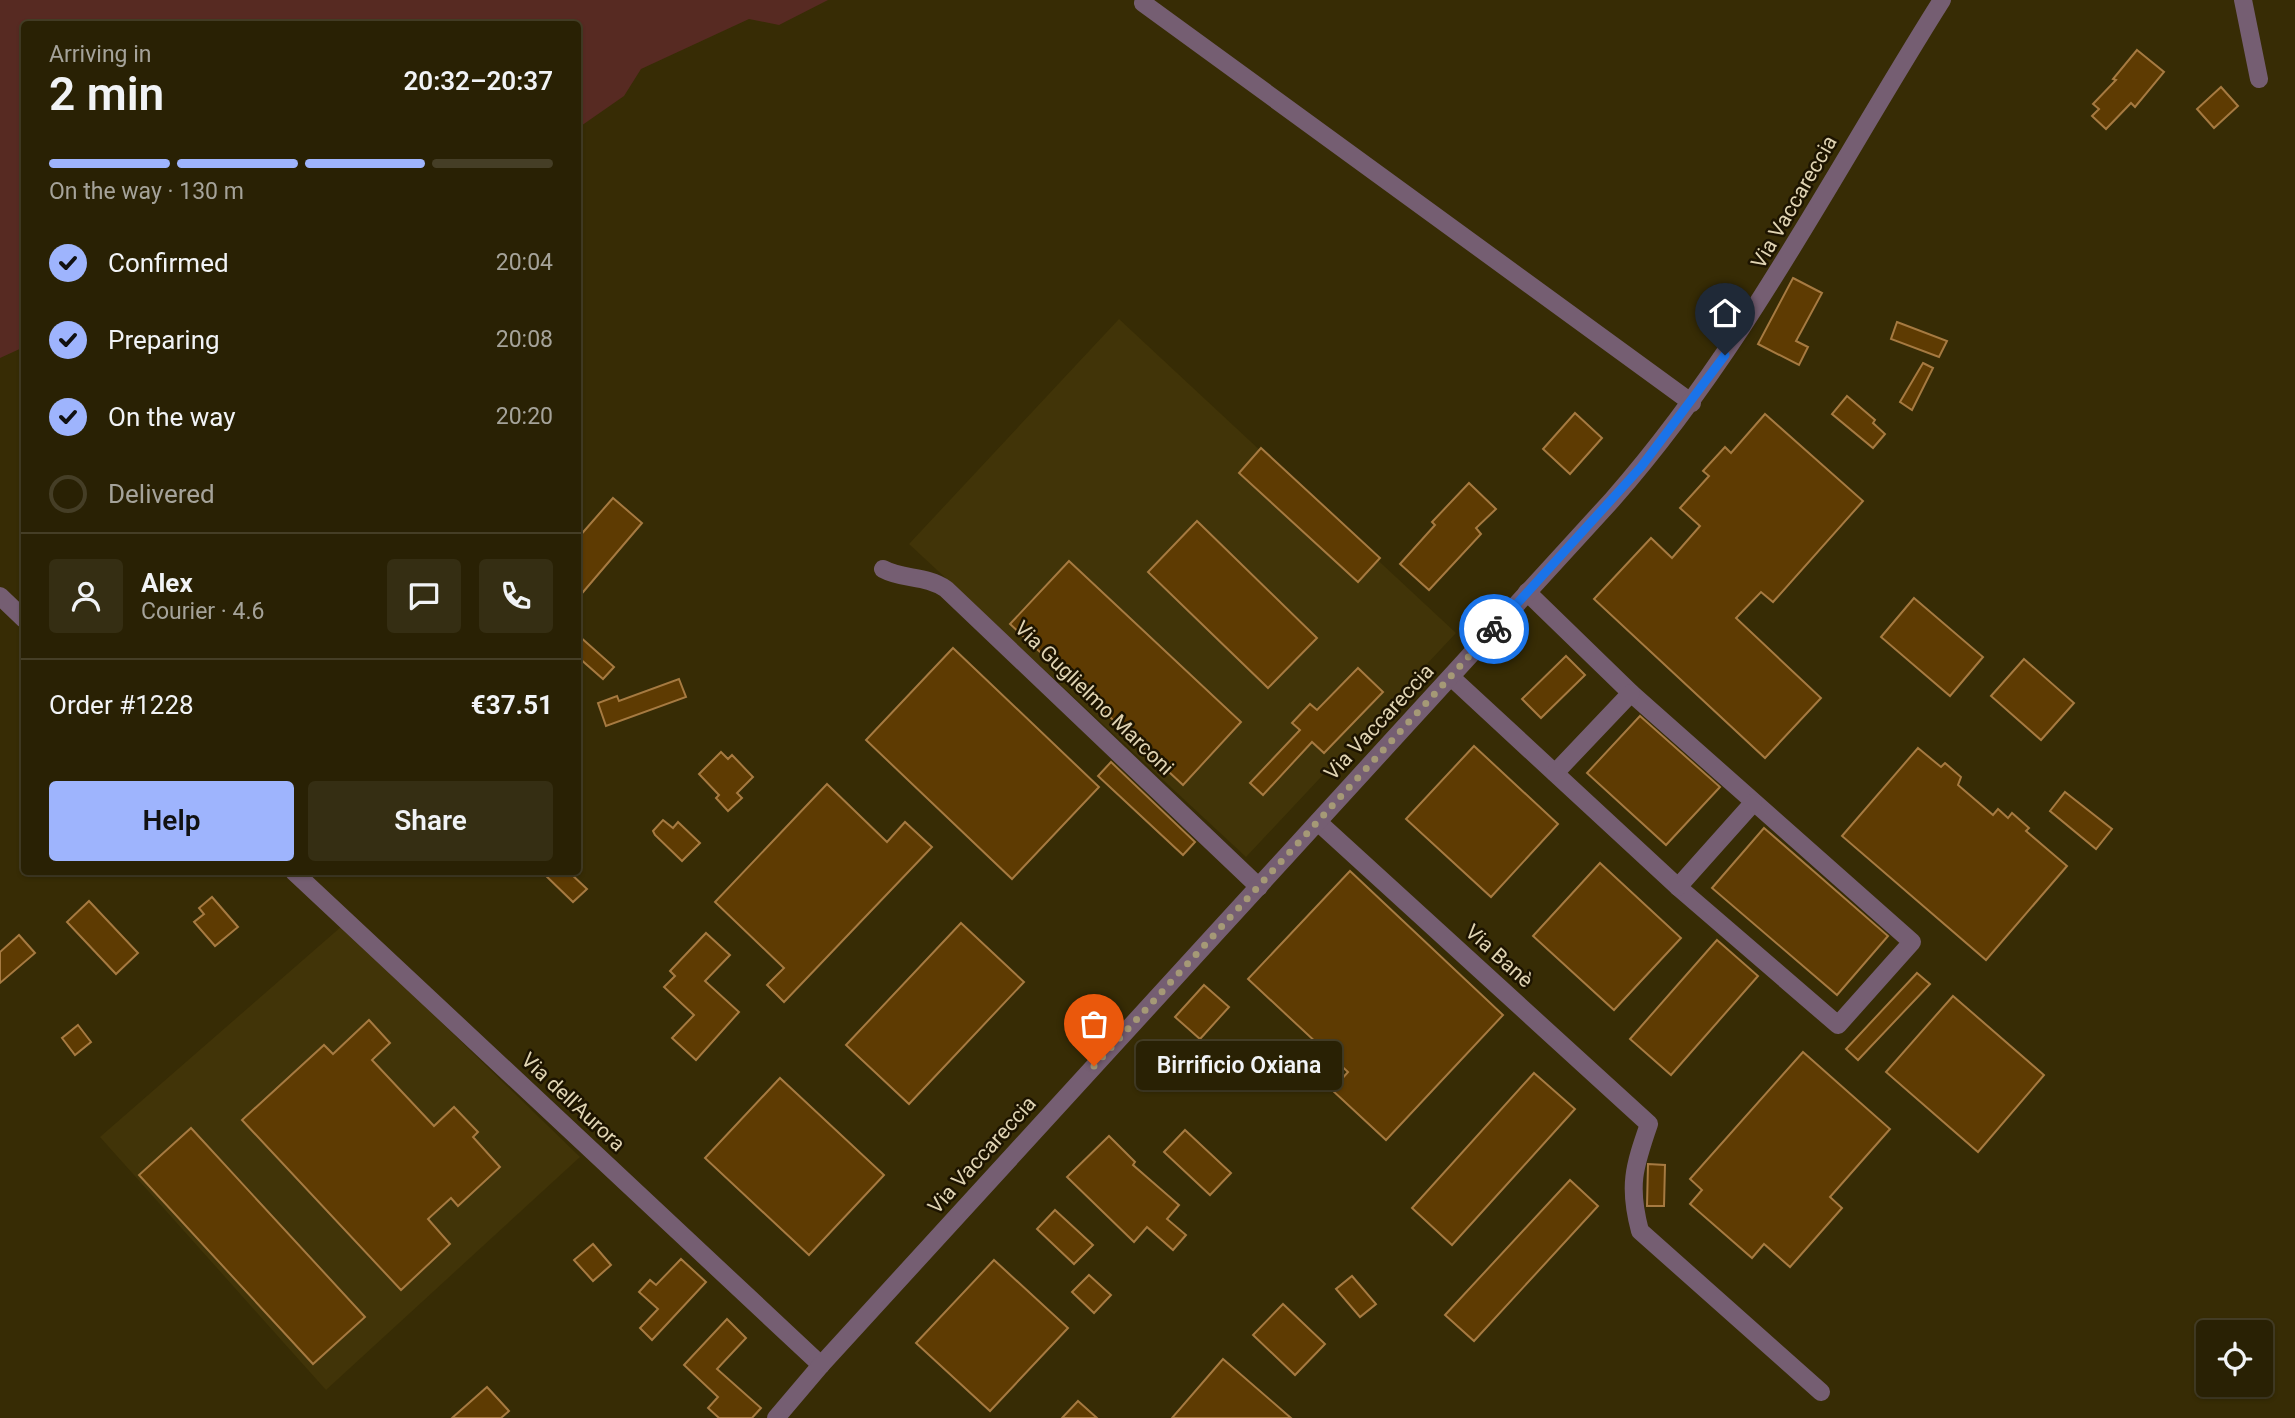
<!DOCTYPE html>
<meta charset="utf-8">
<style>
:root{--surface:#292104;--page:#352e13;--text:#f1f3f6;--muted:#a5a39a;--line:#453e26;--accent:#9eb4fd}
body{margin:0;font-family:Roboto,sans-serif;background:var(--page);color:var(--text);height:100vh;display:flex;flex-direction:column;font-size:26px;white-space:nowrap}
*{box-sizing:border-box;margin:0}
p{font-size:23px;color:var(--muted)}
.icon{flex:none;width:38px;height:38px;fill:none;stroke:currentColor;stroke-width:2;stroke-linecap:round;stroke-linejoin:round}
.map{position:relative;flex:1;overflow:hidden}
.details{position:absolute;left:21px;top:21px;width:560px;height:854px;display:flex;flex-direction:column;background:var(--surface);border-radius:7px;box-shadow:0 2px 5px #0004,0 0 0 2px var(--line)}
.details>*{flex:none}
.buttons{position:absolute;left:2196px;top:1320px;display:grid;gap:14px}
.buttons a{display:grid;place-items:center;width:77px;height:77px;border-radius:7px;background:var(--surface);box-shadow:0 2px 5px #0004,0 0 0 2px var(--line);font-size:35px}
.pin{position:absolute;display:grid;place-items:center;width:60px;height:60px;color:#fff;margin:-72px -30px;border-radius:50% 50% 50% 0;rotate:-45deg;box-shadow:0 0 7px #0007}
.pin .icon{rotate:45deg}
.courier{position:absolute;display:grid;place-items:center;width:70px;height:70px;margin:-35px;border:5px solid #1a73e8;border-radius:50%;background:#fff;color:#222;box-shadow:0 2px 9px #0007}
.bubble{position:absolute;height:49px;border-radius:7px;background:var(--surface);box-shadow:0 2px 5px #0004,0 0 0 2px var(--line);font-size:23px;font-weight:600;line-height:49px;text-align:center}
.overview em{font-style:normal;font-weight:600}
.overview div{display:flex;flex-direction:column-reverse}
.overview{display:flex;align-items:center;justify-content:space-between;height:119px;padding:0 28px}
h1{font-size:46px;font-weight:600;line-height:52px}
.bar{display:grid;grid-template-columns:repeat(4,1fr);gap:10px 7px;align-content:center;height:84px;padding:0 28px}
.bar i{height:9px;border-radius:5px;background:var(--line)}
.bar .on{background:var(--accent)}
.bar p{grid-column:span 4}
.line{display:flex;align-items:center;gap:18px;padding:0 28px;border-top:2px solid var(--line)}
.line div{flex:1}
.round{display:grid;place-items:center;flex:none;width:74px;height:74px;border-radius:7px;background:var(--page)}
ol{padding:0 28px;list-style:none}
li{display:flex;align-items:center;gap:21px;height:77px}
li p{margin-inline-start:auto}
li .icon{padding:7px;border-radius:50%;background:var(--accent);color:#111;stroke-width:4}
li:last-child{color:var(--muted)}
li i{width:38px;height:38px;border:4px solid var(--line);border-radius:50%}
.primary-button{display:flex;gap:14px;margin-top:auto;padding:14px 28px}
.primary-button a{flex:1;height:80px;border-radius:7px;background:var(--accent);color:#111;font-size:28px;font-weight:600;line-height:80px;text-align:center}
.primary-button a+a{background:var(--page);color:var(--text)}
.map>svg:first-child{display:block}
.built{fill:#413408}
.green{fill:#572a22}
.building{fill:#5e3b02;stroke:#a67a41;stroke-width:2}
.lines{fill:none;stroke-linecap:round;stroke-linejoin:round}
.minor{stroke:#755e72;stroke-width:18}
.done{stroke:#a59976;stroke-width:7;stroke-dasharray:0 12.6}
.route{stroke:#1a73e8;stroke-width:9}
.labels{text-anchor:middle;dominant-baseline:central;stroke-width:5;stroke-linejoin:round;paint-order:stroke}
.street-label{font-size:21px;fill:#e0d4b3;stroke:#1d1400}
</style>
<div class="map">
<svg width="2295" height="1418" viewBox="0 0 2295 1418">
<rect width="100%" height="100%" fill="#372c05"/>
<g class="built">
<polygon points="1119,319 1456,633 1246,857 909,544"/>
<polygon points="342,926 580,1157 326,1390 100,1137"/>
</g>
<polygon class="green" points="0,0 828,0 779,25 749,19 641,69 624,96 578,128 578,24 24,24 24,347 0,358"/>
<g class="building">
<polygon points="2137,50 2164,72 2135,107 2131,103 2106,129 2092,116 2099,109 2093,104 2116,80 2113,79"/>
<polygon points="2221,87 2238,106 2214,128 2197,109"/>
<polygon points="1793,278 1822,293 1796,341 1808,347 1799,365 1758,344"/>
<polygon points="1897,322 1947,341 1939,357 1891,339"/>
<polygon points="1923,363 1933,368 1912,410 1900,402"/>
<polygon points="1847,396 1875,420 1873,423 1885,434 1873,448 1832,414"/>
<polygon points="1575,413 1602,438 1570,474 1543,449"/>
<polygon points="1765,414 1863,501 1773,602 1761,592 1736,618 1821,698 1765,758 1594,599 1651,538 1672,558 1700,526 1680,508 1709,476 1703,471 1725,447 1731,453"/>
<polygon points="1261,448 1380,558 1358,582 1239,473"/>
<polygon points="1469,483 1496,509 1476,528 1481,534 1429,590 1400,564 1435,525 1432,522"/>
<polygon points="613,498 642,523 578,598 578,538"/>
<polygon points="1197,521 1317,638 1268,688 1148,572"/>
<polygon points="1069,561 1241,722 1183,785 1010,624"/>
<polygon points="1914,598 1983,657 1950,696 1881,637"/>
<polygon points="578,635 614,667 603,679 578,657"/>
<polygon points="953,648 1099,787 1012,879 866,740"/>
<polygon points="1566,656 1585,675 1541,718 1522,699"/>
<polygon points="2024,659 2074,703 2041,740 1991,696"/>
<polygon points="1358,668 1383,692 1324,753 1312,742 1263,795 1250,783 1300,730 1292,723 1310,704 1317,710"/>
<polygon points="679,679 686,697 606,726 598,703 617,696 619,701"/>
<polygon points="1640,716 1720,787 1666,845 1587,773"/>
<polygon points="1474,746 1558,824 1491,897 1406,819"/>
<polygon points="1918,748 1941,767 1945,763 1961,777 1958,785 1993,815 1998,809 2008,818 2012,813 2029,828 2026,831 2067,866 1986,960 1842,836"/>
<polygon points="721,752 728,759 732,755 753,777 737,793 742,798 728,811 716,798 719,795 699,774"/>
<polygon points="1111,762 1195,842 1183,855 1098,776"/>
<polygon points="827,784 887,842 905,822 932,847 784,1002 767,985 784,968 715,902"/>
<polygon points="2065,792 2112,829 2096,849 2050,811"/>
<polygon points="663,820 673,828 678,822 700,843 682,861 655,835 653,831"/>
<polygon points="1764,828 1888,936 1837,995 1712,888"/>
<polygon points="1600,863 1681,938 1614,1010 1533,936"/>
<polygon points="1350,871 1503,1015 1386,1140 1332,1090 1348,1072 1248,979"/>
<polygon points="542,872 569,872 587,889 573,902"/>
<polygon points="212,897 238,927 215,946 194,922 204,914 199,908"/>
<polygon points="89,901 138,953 116,974 67,922"/>
<polygon points="961,923 1024,982 909,1104 846,1045"/>
<polygon points="706,933 730,955 705,981 739,1012 696,1060 672,1038 694,1015 664,987 675,976 670,971"/>
<polygon points="19,935 35,953 0,983 0,952"/>
<polygon points="1717,940 1758,976 1671,1075 1630,1039"/>
<polygon points="1917,973 1930,984 1858,1060 1846,1049"/>
<polygon points="1204,985 1229,1007 1200,1039 1175,1017"/>
<polygon points="1953,996 2044,1075 1978,1152 1886,1072"/>
<polygon points="369,1020 390,1043 372,1060 434,1126 454,1107 478,1132 473,1137 500,1167 458,1206 451,1198 428,1219 450,1244 401,1290 242,1120 324,1045 333,1054"/>
<polygon points="78,1025 91,1042 75,1055 62,1038"/>
<polygon points="1803,1052 1890,1129 1830,1197 1842,1208 1790,1267 1764,1244 1752,1258 1690,1204 1702,1190 1690,1179"/>
<polygon points="1534,1073 1575,1109 1452,1245 1412,1208"/>
<polygon points="780,1078 884,1175 809,1255 705,1158"/>
<polygon points="191,1128 365,1317 313,1364 139,1175"/>
<polygon points="1185,1130 1231,1173 1210,1195 1164,1152"/>
<polygon points="1109,1136 1135,1162 1133,1165 1179,1205 1167,1219 1186,1235 1173,1250 1147,1227 1134,1242 1067,1177"/>
<polygon points="1648,1164 1665,1165 1664,1206 1647,1206"/>
<polygon points="1570,1180 1598,1206 1474,1341 1445,1315"/>
<polygon points="1055,1210 1093,1245 1074,1264 1037,1229"/>
<polygon points="593,1244 611,1265 593,1281 574,1260"/>
<polygon points="681,1259 706,1282 652,1340 640,1328 658,1309 639,1292 650,1280 656,1285"/>
<polygon points="994,1260 1068,1328 990,1411 916,1343"/>
<polygon points="1089,1275 1111,1295 1094,1313 1072,1292"/>
<polygon points="1352,1276 1376,1304 1360,1317 1336,1289"/>
<polygon points="1283,1304 1325,1344 1295,1375 1253,1335"/>
<polygon points="727,1319 746,1338 717,1369 761,1408 752,1418 719,1418 708,1408 718,1397 684,1365"/>
<polygon points="1223,1359 1291,1418 1172,1418"/>
<polygon points="487,1387 509,1411 501,1418 452,1418"/>
<polygon points="1078,1401 1097,1418 1062,1418"/>
</g>
<g class="lines">
<g class="minor">
<polyline points="2243,0 2259,79"/>
<polyline points="1143,3 1692,403"/>
<path d="M883,569C903,580 926,575 946,589L1259,887"/>
<polyline points="0,596 24,619"/>
<polyline points="1451,677 1678,887 1838,1025 1912,942 1631,693 1527,592"/>
<polyline points="1555,773 1631,693"/>
<path d="M1318,822L1649,1124C1634,1167 1628,1186 1640,1231L1821,1392"/>
<polyline points="294,872 821,1365"/>
<polyline points="1678,887 1753,803"/>
<path d="M776,1418L821,1365L1612,500C1745,349 1835,169 1942,0"/>
</g>
</g>
<g class="lines">
<polyline class="done" points="1094,1066 1494,629"/>
<polyline class="route" points="1494,629 1641,467 1725,355"/>
</g>
<g class="labels">
<g class="street-label">
<text transform="translate(1794 202) rotate(-60)">Via Vaccareccia</text>
<text transform="translate(1094 698) rotate(44)">Via Guglielmo Marconi</text>
<text transform="translate(1379 722) rotate(-47)">Via Vaccareccia</text>
<text transform="translate(1499 956) rotate(42)">Via Banè</text>
<text transform="translate(573 1102) rotate(43)">Via dell'Aurora</text>
<text transform="translate(982 1155) rotate(-48)">Via Vaccareccia</text>
</g>
</g>
</svg>
<div class="buttons">
<a><svg class="icon" aria-label="locate" viewBox="0 0 24 24"><circle cx="12" cy="12" r="6"/><path d="M12 2v4M12 18v4M2 12h4M18 12h4"/></svg></a>
</div>
<div class="pin" style="left:1094px;top:1066px;background:#ea580c"><svg class="icon" aria-label="bag" viewBox="0 0 24 24"><path d="M5 8h14l-1 12H6zM9 8a3 3 0 0 1 6 0"/></svg></div>
<div class="pin" style="left:1725px;top:355px;background:#1f2937"><svg class="icon" aria-label="home" viewBox="0 0 24 24"><path d="M3 11l9-7 9 7M6 9v11h12V9"/></svg></div>
<div class="courier" style="left:1494px;top:629px"><svg class="icon" aria-label="bike" viewBox="0 0 24 24"><circle cx="6" cy="16" r="4"/><circle cx="18" cy="16" r="4"/><path d="M6 16l4-8h5l3 8M10 8l3 8H6M13 5h3"/></svg></div>
<div class="bubble" style="left:1136px;top:1041px;width:206px">Birrificio Oxiana</div>
<section class="details">
<div class="overview"><div><h1>2 min</h1><p>Arriving in</p></div><em>20:32–20:37</em></div>
<div class="bar"><i class="on"></i><i class="on"></i><i class="on"></i><i></i><p>On the way · 130 m</p></div>
<ol>
<li><svg class="icon" aria-label="check" viewBox="0 0 24 24"><path d="M5 12l5 5 9-10"/></svg>Confirmed<p>20:04</p></li>
<li><svg class="icon" aria-label="check" viewBox="0 0 24 24"><path d="M5 12l5 5 9-10"/></svg>Preparing<p>20:08</p></li>
<li><svg class="icon" aria-label="check" viewBox="0 0 24 24"><path d="M5 12l5 5 9-10"/></svg>On the way<p>20:20</p></li>
<li><i></i>Delivered</li>
</ol>
<div class="line" style="height:126px"><a class="round"><svg class="icon" aria-label="person" viewBox="0 0 24 24"><circle cx="12" cy="8" r="4"/><path d="M4 21q1-7 8-7t8 7"/></svg></a><div><b>Alex</b><p>Courier · 4.6</p></div><a class="round"><svg class="icon" aria-label="chat" viewBox="0 0 24 24"><path d="M4 5h16v11H9l-5 4z"/></svg></a><a class="round"><svg class="icon" aria-label="phone" viewBox="0 0 24 24"><path d="M5 4h4l2 5-3 2q2 4 5 5l2-3 5 2v4C11 20 4 13 5 4z"/></svg></a></div>
<div class="line" style="height:91px"><div>Order #1228</div><b>€37.51</b></div>
<div class="primary-button"><a>Help</a><a>Share</a></div>
</section>
</div>
